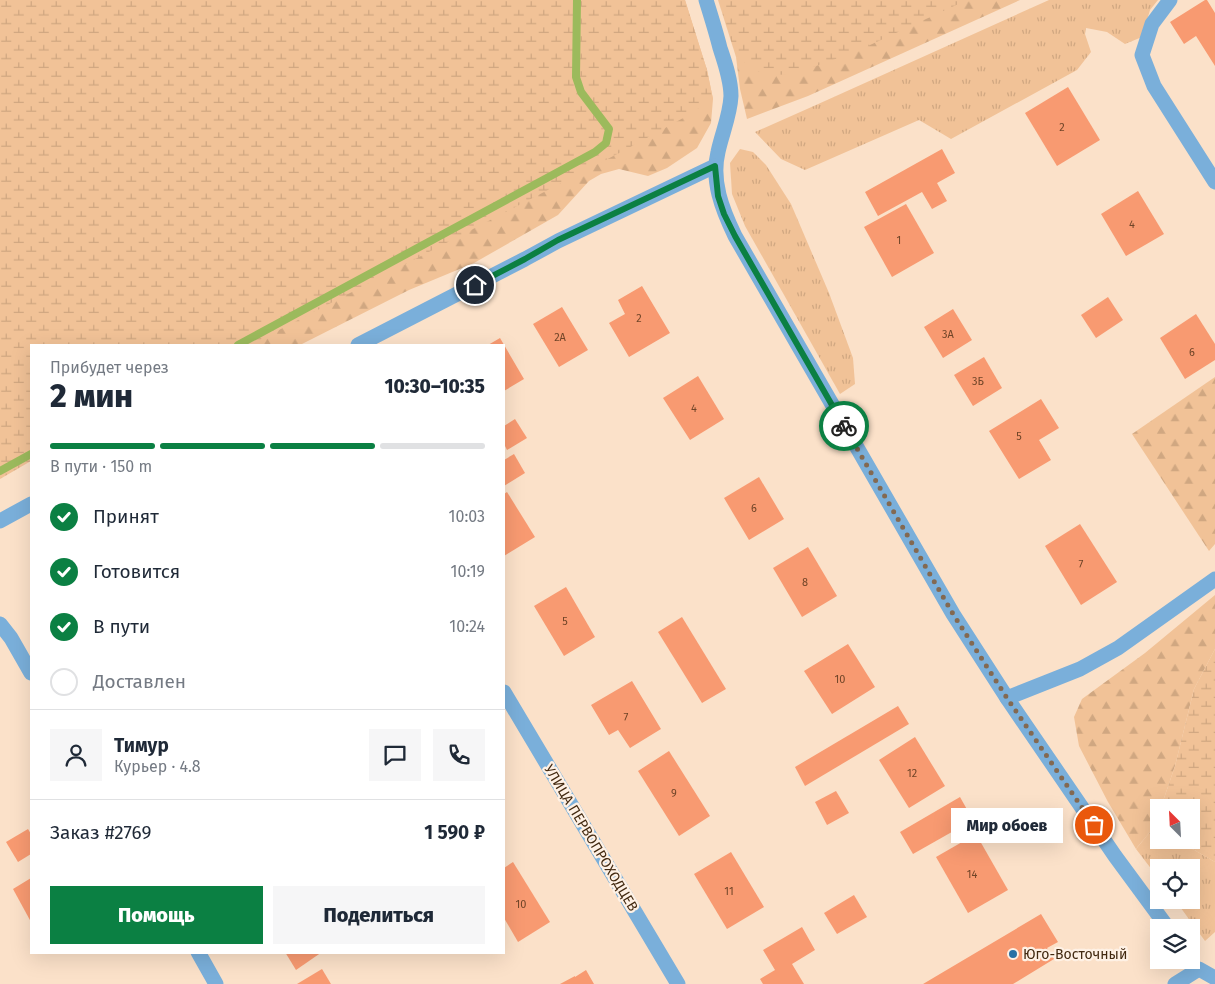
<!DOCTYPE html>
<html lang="ru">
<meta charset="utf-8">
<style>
:root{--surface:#fff;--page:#f6f6f7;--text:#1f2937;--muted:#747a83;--line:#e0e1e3;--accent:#0b8043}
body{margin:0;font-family:"Fira Sans",sans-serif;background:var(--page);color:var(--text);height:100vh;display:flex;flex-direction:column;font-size:19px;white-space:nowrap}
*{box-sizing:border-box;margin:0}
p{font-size:16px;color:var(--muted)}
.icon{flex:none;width:28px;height:28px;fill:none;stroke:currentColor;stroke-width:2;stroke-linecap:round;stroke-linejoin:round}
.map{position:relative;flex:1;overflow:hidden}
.drawer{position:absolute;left:30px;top:344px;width:475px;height:610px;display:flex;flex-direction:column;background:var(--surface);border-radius:0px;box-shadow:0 5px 20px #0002}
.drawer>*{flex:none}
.needle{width:32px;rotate:336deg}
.tools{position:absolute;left:1150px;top:799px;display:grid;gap:10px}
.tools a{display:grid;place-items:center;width:50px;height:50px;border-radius:0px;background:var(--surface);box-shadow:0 5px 20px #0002;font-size:25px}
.pin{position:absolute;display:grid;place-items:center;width:42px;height:42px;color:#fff;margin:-21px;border:2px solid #fff;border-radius:50%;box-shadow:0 1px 5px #0007}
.courier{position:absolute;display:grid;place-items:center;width:50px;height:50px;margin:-25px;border:4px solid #0b8043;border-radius:50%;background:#fff;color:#222;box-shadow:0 1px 6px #0007}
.bubble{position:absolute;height:35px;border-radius:0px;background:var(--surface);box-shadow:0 5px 20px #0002;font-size:16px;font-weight:800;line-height:35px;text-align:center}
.summary em{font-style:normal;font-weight:800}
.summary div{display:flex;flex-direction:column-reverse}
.summary{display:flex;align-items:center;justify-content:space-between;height:85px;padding:0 20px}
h1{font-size:32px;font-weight:800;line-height:38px}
.bar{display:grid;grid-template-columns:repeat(4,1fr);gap:8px 5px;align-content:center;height:60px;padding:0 20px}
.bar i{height:6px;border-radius:4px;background:var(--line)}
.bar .current{background:var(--accent)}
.bar p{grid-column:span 4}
.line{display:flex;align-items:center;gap:12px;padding:0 20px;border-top:1px solid var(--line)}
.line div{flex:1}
.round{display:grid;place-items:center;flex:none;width:52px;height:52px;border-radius:0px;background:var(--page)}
ol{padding:0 20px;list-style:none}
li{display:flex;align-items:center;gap:15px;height:55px}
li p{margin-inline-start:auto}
li .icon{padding:5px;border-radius:50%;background:var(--accent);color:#fff;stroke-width:4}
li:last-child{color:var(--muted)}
li i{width:28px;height:28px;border:2px solid var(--line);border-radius:50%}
.cta{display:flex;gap:10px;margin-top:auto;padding:10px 20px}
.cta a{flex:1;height:58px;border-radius:0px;background:var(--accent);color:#fff;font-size:20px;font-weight:800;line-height:58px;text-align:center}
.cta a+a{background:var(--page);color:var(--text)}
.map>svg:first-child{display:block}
.grass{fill:url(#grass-tufts)}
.forest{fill:url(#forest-firs)}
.wetland{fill:url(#wetland-marsh)}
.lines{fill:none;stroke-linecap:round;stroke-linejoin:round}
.stream{stroke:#9cba5c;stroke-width:8}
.building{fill:#f89a71}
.minor{stroke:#7aafda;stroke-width:15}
.done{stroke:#836951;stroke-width:5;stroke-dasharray:0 9}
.route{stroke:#0b8043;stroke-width:6}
.poi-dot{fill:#2871a5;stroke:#fef1e5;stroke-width:2}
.labels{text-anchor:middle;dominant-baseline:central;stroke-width:4.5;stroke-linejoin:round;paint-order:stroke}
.number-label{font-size:11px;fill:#704528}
.street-label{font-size:14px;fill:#422910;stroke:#fef1e5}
.poi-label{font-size:14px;fill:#422910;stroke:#fef1e5;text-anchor:start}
</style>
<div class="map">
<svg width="1215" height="984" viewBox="0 0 1215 984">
<defs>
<pattern id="grass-tufts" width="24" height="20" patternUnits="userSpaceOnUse" patternTransform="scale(1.25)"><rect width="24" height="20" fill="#f1c297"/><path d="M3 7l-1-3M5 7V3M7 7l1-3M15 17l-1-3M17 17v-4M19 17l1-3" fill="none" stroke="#d0a781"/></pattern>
<pattern id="forest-firs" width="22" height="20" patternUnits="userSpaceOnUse" patternTransform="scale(1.25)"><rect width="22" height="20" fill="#f1c297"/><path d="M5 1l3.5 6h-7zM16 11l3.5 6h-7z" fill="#d0a781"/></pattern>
<pattern id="wetland-marsh" width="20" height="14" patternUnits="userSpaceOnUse" patternTransform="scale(1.25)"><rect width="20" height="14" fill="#f1c297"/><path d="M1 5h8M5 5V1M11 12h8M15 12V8" fill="none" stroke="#d0a781"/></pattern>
</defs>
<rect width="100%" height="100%" fill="#fbe1c9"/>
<g class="grass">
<polygon points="1049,0 1158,0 1150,10 1142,37 1125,44 1107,32 1086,28 1085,34 1091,52 1077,70 951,139 919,120 805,170 781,159 755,132 816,105"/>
<polygon points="740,149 753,152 766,165 791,204 829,293 853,358 855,384 840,394 745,226 732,194 730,163"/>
<polygon points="1154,827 1159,830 1159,840 1177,840 1215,862 1215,932 1205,941 1175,900 1191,900 1191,868 1159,868 1159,879 1136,849"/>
</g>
<g class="forest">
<polygon points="685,0 707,70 713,99 711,123 697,148 667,168 648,176 619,169 601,174 589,181 558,215 474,263 409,290 300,345 250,345"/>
<polygon points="952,0 1020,0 808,96 747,119 740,89 736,57 772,67"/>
<polygon points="1215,377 1215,544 1209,551 1132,434"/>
<path d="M1215,595V649L1194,689L1175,766L1161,807L1159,808C1159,825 1146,836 1136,849L1108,802L1079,746L1074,717L1082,699L1145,653Z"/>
</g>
<g class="wetland">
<polygon points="0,0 685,0 707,70 713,99 685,117 623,151 250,345 31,345 31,461 0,479"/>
<polygon points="718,0 967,0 855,52 791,75 763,74 736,57"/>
<polygon points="1215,649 1215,862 1177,840 1191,840 1191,808 1161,807 1175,766 1194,689"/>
</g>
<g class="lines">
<g class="stream">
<polyline points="238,345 595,152 606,143 609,129 581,92 576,77 577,0"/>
<polyline points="0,471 31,454"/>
</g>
</g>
<g class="building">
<polygon points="1205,0 1207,0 1215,13 1215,66 1196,36 1184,44 1170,22"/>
<polygon points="1068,87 1100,140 1057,166 1025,113"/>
<polygon points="942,149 955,173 937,183 947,201 932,209 922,192 878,216 865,192"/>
<polygon points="1138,191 1164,234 1126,256 1101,214"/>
<polygon points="906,204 934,253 892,277 864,227"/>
<polygon points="642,286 670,333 629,357 609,323 625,314 618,300"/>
<polygon points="1108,297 1123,320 1096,338 1081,315"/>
<polygon points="562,307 588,350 559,367 533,324"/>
<polygon points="953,309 972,340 943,358 924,327"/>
<polygon points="1196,314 1215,344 1215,360 1185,379 1160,338"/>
<polygon points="500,338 524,379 504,391 504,345 488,345"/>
<polygon points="984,357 1002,388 973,406 954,375"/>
<polygon points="698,376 724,419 690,440 663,398"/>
<polygon points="1041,399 1059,428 1039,440 1051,460 1019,479 989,431"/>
<polygon points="515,419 527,438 507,450 504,444 504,426"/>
<polygon points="514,454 525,473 504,486 504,460"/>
<polygon points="759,477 784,519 749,540 724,498"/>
<polygon points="507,492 535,537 504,556 504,494"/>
<polygon points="1080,524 1117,582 1081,605 1045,546"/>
<polygon points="808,547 837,596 802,617 773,568"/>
<polygon points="566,587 595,637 564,656 534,606"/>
<polygon points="682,617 726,689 702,703 658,632"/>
<polygon points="848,644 875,687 832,714 804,671"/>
<polygon points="632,681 661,729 630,748 618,730 609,735 591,705"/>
<polygon points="898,706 909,724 805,786 795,767"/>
<polygon points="915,737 945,786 909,808 879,760"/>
<polygon points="669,751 710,816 679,836 638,771"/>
<polygon points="836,791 849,813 827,825 815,802"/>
<polygon points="960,797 973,820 913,854 900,832"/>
<polygon points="28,829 31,834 31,854 18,862 6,842"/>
<polygon points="976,834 1008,890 968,913 936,857"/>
<polygon points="731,852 764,907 727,929 694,874"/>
<polygon points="513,862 550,922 518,942 504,918 504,868"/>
<polygon points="31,878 31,922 13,889"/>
<polygon points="854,895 867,917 837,934 824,913"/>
<polygon points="1041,914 1058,942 1047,948 1054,959 1013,984 923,984"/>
<polygon points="802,927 815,950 792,964 804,984 763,984 760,979 775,970 763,950"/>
<polygon points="285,952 322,952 296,970"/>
<polygon points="322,969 331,984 297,984"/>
<polygon points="586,970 594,984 560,984 575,976 575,977"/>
</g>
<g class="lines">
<g class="minor">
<path d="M706,0C711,16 716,32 720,48C725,63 731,80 731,96C730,116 722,133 718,152C711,181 722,209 735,236L953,614L1007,698L1115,856L1168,928"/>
<polyline points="1170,0 1152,24 1142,55 1154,86 1215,182"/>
<polyline points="358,345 525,259 558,241 715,166"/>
<polyline points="0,521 31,504"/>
<polyline points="0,624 11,638 31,673"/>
<polyline points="504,692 678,984"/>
<polyline points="1007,698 1080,669 1118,648 1215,579"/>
<polyline points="198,952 216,984"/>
<polyline points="1175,984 1199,969 1215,978"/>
</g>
</g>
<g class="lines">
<polyline class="done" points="844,426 953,614 1007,698 1094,825"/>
<polyline class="route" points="475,285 525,259 558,240 715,166 718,196 724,214 735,236 844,426"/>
</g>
<circle class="poi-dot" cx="1013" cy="954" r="5"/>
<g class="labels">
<g class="number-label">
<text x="1062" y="127">2</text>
<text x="1132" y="224">4</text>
<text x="899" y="240">1</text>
<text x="639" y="318">2</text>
<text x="948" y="334">3А</text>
<text x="560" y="337">2А</text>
<text x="1192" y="352">6</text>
<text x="978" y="381">3Б</text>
<text x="694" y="408">4</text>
<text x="1019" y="436">5</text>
<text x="754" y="508">6</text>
<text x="1081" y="564">7</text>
<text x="805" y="582">8</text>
<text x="565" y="621">5</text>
<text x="840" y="679">10</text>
<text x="626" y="717">7</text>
<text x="912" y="773">12</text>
<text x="674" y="793">9</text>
<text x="972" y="874">14</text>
<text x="729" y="891">11</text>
<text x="521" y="904">10</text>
</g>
<g class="street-label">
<text transform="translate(591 838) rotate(59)">УЛИЦА ПЕРВОПРОХОДЦЕВ</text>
</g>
<g class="poi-label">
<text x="1023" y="954">Юго-Восточный</text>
</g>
</g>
</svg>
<div class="tools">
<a><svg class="needle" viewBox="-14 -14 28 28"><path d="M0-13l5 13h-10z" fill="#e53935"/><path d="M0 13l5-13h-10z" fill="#747a83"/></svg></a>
<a><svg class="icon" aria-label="locate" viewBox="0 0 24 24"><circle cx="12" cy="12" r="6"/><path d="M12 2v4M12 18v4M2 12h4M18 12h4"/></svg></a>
<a><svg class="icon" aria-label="layers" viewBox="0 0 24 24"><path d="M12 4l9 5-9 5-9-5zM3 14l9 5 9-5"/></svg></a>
</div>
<div class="pin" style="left:1094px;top:825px;background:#ea580c"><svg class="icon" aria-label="bag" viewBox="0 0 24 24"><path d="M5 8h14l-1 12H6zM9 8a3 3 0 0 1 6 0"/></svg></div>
<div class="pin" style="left:475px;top:285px;background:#1f2937"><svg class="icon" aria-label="home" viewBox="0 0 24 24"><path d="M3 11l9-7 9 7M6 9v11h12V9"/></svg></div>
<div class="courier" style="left:844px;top:426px"><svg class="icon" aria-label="bike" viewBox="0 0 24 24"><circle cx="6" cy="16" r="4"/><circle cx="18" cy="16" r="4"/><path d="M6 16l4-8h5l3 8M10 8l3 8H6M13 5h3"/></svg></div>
<div class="bubble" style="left:951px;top:808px;width:112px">Мир обоев</div>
<section class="drawer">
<div class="summary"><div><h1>2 мин</h1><p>Прибудет через</p></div><em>10:30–10:35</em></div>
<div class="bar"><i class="current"></i><i class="current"></i><i class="current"></i><i></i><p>В пути · 150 m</p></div>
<ol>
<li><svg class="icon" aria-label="check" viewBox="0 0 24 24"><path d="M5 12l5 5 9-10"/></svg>Принят<p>10:03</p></li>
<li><svg class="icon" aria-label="check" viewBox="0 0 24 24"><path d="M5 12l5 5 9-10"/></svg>Готовится<p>10:19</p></li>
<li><svg class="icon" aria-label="check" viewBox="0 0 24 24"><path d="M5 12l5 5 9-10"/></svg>В пути<p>10:24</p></li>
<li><i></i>Доставлен</li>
</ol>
<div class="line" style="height:90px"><a class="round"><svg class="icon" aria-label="person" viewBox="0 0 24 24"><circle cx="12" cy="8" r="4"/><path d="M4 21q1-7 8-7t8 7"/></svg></a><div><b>Тимур</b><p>Курьер · 4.8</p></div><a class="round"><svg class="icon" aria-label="chat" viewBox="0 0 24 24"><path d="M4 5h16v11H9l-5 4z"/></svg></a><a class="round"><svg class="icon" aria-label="phone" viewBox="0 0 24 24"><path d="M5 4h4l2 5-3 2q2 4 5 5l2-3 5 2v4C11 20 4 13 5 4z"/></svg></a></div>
<div class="line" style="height:65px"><div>Заказ #2769</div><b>1 590 ₽</b></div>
<div class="cta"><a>Помощь</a><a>Поделиться</a></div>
</section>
</div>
